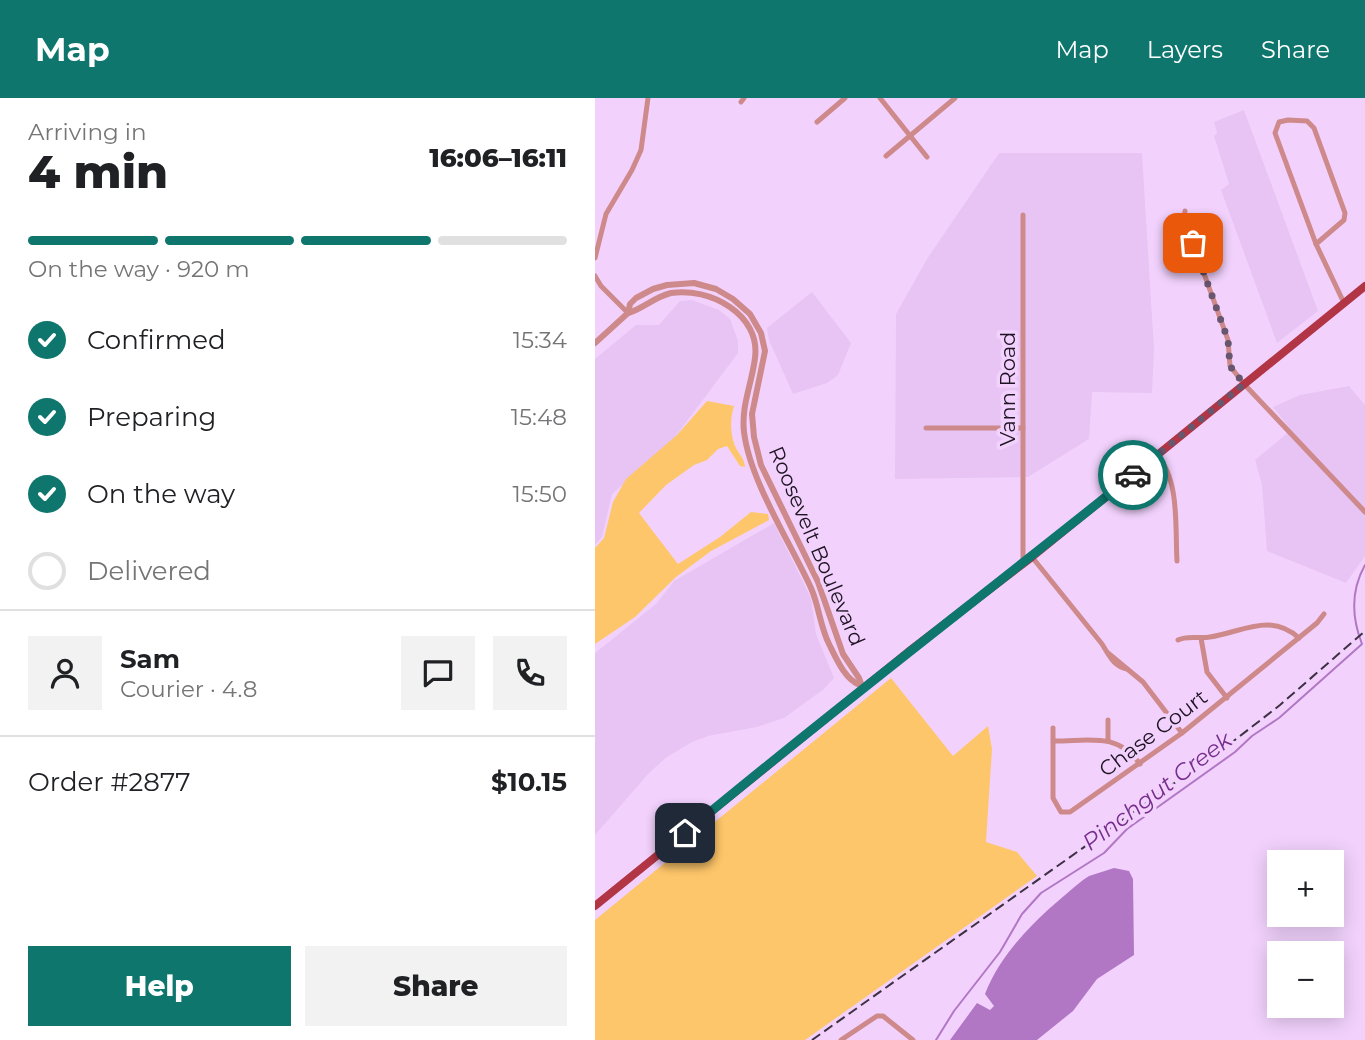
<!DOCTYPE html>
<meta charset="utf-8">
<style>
:root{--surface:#fff;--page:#f2f2f2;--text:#202124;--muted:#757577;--line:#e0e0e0;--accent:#0f766e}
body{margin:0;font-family:Montserrat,sans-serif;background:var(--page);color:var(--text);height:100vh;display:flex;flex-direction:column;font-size:26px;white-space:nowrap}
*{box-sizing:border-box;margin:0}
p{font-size:23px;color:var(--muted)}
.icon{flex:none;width:38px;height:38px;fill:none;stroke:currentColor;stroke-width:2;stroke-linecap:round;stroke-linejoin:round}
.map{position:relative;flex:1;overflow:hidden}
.sheet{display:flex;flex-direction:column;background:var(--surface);width:595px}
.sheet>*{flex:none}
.tools{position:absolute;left:672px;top:752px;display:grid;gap:14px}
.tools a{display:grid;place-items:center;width:77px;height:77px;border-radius:0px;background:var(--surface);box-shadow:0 4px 18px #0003;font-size:35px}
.pin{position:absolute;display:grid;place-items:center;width:60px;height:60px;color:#fff;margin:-30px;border-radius:14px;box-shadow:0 4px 10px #0006}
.courier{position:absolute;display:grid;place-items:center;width:70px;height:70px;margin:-35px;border:5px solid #0f766e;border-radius:50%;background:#fff;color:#222;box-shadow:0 2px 9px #0007}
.head em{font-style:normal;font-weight:800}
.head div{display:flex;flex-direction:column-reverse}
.head{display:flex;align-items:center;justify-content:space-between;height:119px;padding:0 28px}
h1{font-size:46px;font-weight:800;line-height:52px}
.bar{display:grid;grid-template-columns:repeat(4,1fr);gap:10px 7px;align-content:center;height:84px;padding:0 28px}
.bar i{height:9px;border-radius:5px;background:var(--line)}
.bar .selected{background:var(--accent)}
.bar p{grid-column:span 4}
.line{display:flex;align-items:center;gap:18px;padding:0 28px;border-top:2px solid var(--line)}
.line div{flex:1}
.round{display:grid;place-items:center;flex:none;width:74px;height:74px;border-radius:0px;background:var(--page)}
ol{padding:0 28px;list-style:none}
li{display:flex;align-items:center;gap:21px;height:77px}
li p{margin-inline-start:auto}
li .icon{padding:7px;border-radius:50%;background:var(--accent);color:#fff;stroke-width:4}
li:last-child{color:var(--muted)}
li i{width:38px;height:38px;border:4px solid var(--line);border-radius:50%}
.action{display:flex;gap:14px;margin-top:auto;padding:14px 28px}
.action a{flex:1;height:80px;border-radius:0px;background:var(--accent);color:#fff;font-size:28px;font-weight:800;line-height:80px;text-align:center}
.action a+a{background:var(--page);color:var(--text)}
header{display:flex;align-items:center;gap:42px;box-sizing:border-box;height:98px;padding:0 35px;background:var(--accent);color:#fff}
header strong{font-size:33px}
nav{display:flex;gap:38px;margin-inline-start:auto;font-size:24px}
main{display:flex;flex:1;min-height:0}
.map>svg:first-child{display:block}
.built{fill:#e8c4f4}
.green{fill:#fec66a}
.water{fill:#b277c4}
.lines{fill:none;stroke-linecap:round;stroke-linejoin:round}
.stream{stroke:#b277c4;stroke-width:2}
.minor{stroke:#ce898b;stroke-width:5}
.tertiary{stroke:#ce898b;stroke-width:6}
.primary{stroke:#b23545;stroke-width:8}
.rail{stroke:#3e3043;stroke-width:2;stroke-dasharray:10 5;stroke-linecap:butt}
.done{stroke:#68566f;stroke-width:7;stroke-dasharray:0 12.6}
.route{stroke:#0f766e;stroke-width:9}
.labels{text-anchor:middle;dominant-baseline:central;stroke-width:7;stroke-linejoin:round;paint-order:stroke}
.street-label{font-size:21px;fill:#1e1322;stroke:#f2d2fd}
.water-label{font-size:23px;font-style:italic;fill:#772e8c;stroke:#f2d2fd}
</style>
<header>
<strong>Map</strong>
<nav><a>Map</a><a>Layers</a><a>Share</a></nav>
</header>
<main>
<section class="sheet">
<div class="head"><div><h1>4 min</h1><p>Arriving in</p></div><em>16:06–16:11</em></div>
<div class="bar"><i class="selected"></i><i class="selected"></i><i class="selected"></i><i></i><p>On the way · 920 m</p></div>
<ol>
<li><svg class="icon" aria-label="check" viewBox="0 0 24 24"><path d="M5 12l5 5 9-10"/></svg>Confirmed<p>15:34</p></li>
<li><svg class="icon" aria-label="check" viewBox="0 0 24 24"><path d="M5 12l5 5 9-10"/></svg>Preparing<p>15:48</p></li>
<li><svg class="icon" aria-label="check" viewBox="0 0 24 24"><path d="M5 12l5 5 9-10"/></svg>On the way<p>15:50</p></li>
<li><i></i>Delivered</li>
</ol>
<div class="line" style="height:126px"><a class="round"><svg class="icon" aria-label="person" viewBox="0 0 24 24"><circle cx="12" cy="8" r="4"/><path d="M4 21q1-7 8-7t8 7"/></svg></a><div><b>Sam</b><p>Courier · 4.8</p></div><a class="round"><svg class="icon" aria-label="chat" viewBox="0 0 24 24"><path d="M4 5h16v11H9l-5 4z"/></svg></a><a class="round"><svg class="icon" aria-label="phone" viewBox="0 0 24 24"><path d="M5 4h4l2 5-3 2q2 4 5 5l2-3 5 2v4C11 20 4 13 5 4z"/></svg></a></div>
<div class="line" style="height:91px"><div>Order #2877</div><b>$10.15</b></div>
<div class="action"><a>Help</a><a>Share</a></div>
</section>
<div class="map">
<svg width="770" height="942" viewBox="0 0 770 942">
<rect width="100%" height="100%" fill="#f2d2fd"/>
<g class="built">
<polygon points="649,12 723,213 682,245 626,92 634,86 619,38 622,35 619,24"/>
<polygon points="404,55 547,55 559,251 557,295 497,294 494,341 433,379 300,381 301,216 332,161"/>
<polygon points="217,194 256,245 243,277 232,285 198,296 174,242 172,230"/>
<polygon points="97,202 124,212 135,221 143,243 143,255 77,343 17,396 7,439 0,447 0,261 41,227 64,227 85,203"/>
<polygon points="754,288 770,307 770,458 751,485 672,453 667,387 660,362 696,332 678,309 705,297"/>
<polygon points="179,425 216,500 221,536 239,580 229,591 189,620 162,629 113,638 97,644 72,659 54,675 0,737 0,555 61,506 79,483"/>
</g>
<g class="green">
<path d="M112,303L139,308C135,320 135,336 140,348C144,357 149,359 150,369L145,368L132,348L123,351L112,362L99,367L71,387L44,415L83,466L125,439L156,414L173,416L174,422L116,453L81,479L40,519L0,546V450L9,440L18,404L31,381L82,337Z"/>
<polygon points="296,580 358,658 393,628 397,651 391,744 422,754 442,778 210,942 0,942 0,822"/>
</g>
<path class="water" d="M519,770L534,773L538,781L539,857L502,881L478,913L442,942H355L382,905L395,912L399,908L390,896C408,849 450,813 488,782L494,778Z"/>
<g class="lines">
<path class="stream" d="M341,942L359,913L405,854L427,816L446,795L509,755L532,731L640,654L657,638L684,620L767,546C756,518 756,492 770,467"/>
<g class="minor">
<polyline points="285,0 332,59"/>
<polyline points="146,4 149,0"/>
<polygon points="693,22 712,23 719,30 750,115 749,122 721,146 680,35 684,24"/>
<polyline points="222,24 250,0"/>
<polyline points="291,58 360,0"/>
<polyline points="590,113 589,120 633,242 635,268 649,286 770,414"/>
<polyline points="721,146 749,205"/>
<polyline points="0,160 11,116 37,72 46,52 53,0"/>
<polyline points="0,178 6,188 33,215"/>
<polyline points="331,330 428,330"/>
<path d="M562,358C585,381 580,431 582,463"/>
<path d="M437,459L507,546C514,557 518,568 532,571"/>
<polyline points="428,466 428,117"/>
<polyline points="606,540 612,574 632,600"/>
<path d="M583,542C592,537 605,541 615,539C648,534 675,514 704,540"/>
<polyline points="513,555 548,584 587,635"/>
<polyline points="458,630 458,700 466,714 475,714 587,635 722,525 729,516"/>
<path d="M459,643C495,643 522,634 545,666"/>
<polyline points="513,643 513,622"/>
<polyline points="246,942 282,918 288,918 318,942"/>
</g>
<g class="tertiary">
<path d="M33,215C48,211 59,199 76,195C114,189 166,216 160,260C157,285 146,308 149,334C155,383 195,444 216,490C224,508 225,528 234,546C241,560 250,582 265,587"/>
<polyline points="0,245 33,215 35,206 41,200 58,191 72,187 99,185 121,191 138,201 155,216 166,235 170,253 157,316 159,339 166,367 223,484 248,556 264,580 268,591"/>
</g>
<polyline class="primary" points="0,808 313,554 437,459 770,188"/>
<polyline class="rail" points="217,942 636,645 685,607 770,533"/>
</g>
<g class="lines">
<polyline class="done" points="538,377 649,286 635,268 633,242 598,145"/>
<path class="route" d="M90,735C237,612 389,497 538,377"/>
</g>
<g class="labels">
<g class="street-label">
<text transform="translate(412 291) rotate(-90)">Vann Road</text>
<text transform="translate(222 448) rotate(67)">Roosevelt Boulevard</text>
<text transform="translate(558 635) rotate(-37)">Chase Court</text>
</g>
<g class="water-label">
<text transform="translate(562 693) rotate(-37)">Pinchgut Creek</text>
</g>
</g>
</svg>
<div class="tools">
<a>+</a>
<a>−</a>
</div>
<div class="pin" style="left:598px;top:145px;background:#ea580c"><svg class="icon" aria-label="bag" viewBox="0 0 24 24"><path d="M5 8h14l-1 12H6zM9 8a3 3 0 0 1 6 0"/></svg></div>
<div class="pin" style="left:90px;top:735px;background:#1f2937"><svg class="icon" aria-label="home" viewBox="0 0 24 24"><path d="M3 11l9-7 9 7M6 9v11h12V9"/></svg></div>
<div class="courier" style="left:538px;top:377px"><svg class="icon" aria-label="car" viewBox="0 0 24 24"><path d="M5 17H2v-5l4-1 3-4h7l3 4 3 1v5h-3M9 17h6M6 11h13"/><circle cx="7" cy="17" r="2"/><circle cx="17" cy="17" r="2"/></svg></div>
</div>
</main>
